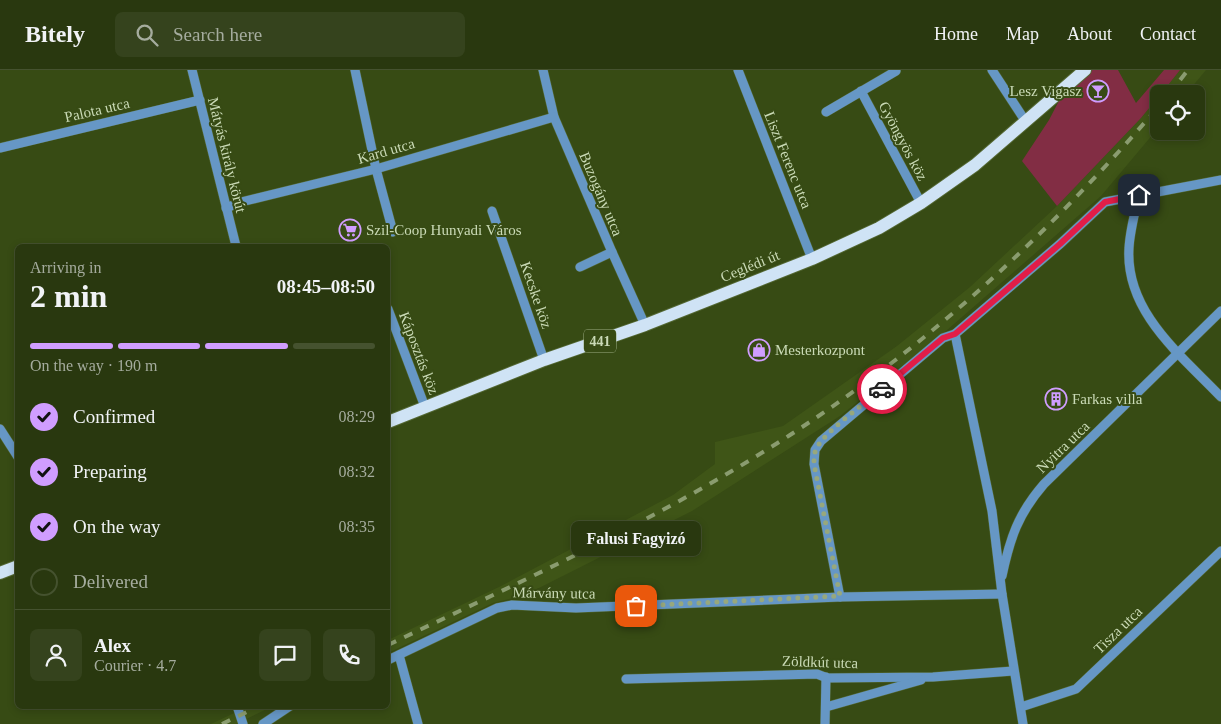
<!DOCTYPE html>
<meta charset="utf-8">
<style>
:root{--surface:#29380f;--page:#35431d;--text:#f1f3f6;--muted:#a5ac9e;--line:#45522f;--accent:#d09dff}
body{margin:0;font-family:Georgia,serif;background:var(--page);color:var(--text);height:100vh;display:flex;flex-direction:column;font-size:19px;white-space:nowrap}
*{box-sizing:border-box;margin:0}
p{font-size:16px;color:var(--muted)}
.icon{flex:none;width:28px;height:28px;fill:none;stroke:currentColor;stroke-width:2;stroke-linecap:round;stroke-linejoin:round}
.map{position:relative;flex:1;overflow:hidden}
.sheet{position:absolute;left:15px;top:174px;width:375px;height:465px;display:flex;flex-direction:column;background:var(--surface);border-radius:8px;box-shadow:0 2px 8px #0003,0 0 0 1px var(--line)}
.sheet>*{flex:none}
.fabs{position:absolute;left:1150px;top:15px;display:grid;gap:10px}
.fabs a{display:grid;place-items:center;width:55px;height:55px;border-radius:8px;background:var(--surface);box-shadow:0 2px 8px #0003,0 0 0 1px var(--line);font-size:25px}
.pin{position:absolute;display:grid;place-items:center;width:42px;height:42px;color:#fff;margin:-21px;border-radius:10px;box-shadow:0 2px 8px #0006}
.courier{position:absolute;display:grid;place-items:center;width:50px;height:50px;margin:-25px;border:4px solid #e11d48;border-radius:50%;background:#fff;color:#222;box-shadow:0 1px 6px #0007}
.bubble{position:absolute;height:35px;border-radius:8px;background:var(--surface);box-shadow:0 2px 8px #0003,0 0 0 1px var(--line);font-size:16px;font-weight:600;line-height:35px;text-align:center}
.headline em{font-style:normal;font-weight:600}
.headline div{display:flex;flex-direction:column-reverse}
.headline{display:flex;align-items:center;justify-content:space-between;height:85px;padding:0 15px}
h1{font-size:32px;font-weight:600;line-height:38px}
.bar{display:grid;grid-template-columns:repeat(4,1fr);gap:8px 5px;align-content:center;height:60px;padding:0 15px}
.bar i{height:6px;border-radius:4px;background:var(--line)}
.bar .active{background:var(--accent)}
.bar p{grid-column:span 4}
.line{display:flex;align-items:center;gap:12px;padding:0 15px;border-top:1px solid var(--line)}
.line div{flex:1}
.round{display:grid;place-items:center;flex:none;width:52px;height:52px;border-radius:8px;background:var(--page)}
ol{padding:0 15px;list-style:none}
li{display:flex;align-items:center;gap:15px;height:55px}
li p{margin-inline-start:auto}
li .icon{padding:5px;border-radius:50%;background:var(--accent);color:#111;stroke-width:4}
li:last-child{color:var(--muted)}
li i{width:28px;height:28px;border:2px solid var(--line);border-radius:50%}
header{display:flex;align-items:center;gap:30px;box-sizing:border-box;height:70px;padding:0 25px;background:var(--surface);border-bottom:1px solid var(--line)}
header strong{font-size:24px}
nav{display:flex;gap:28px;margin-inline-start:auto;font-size:18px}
.search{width:350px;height:45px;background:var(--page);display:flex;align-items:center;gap:12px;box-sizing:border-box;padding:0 18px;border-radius:8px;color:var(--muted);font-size:19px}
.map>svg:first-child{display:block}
.built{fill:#3f5517}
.green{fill:#822d44}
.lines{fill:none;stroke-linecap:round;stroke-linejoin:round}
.minor-casing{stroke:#546834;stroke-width:10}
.major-casing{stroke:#546834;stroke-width:14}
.minor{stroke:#6697c5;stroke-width:9}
.major{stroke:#cfe3f5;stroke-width:12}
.rail{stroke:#8a9c6f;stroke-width:4;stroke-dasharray:9 9;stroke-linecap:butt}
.done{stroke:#97a87d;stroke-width:5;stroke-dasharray:0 9}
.route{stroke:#e11d48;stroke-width:6}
.labels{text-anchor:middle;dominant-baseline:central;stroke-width:4;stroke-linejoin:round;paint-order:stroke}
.shield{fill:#374b14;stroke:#9eaf85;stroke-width:1}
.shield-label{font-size:14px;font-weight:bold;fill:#cadab6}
.poi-label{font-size:15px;fill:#cadab6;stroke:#374b14;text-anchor:start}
.street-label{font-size:15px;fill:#cadab6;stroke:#374b14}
</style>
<header>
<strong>Bitely</strong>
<div class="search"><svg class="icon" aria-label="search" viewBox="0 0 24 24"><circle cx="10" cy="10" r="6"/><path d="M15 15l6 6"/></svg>Search here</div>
<nav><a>Home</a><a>Map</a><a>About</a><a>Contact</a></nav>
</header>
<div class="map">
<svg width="1221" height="654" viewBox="0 0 1221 654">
<rect width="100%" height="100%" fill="#374b14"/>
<g class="built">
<polygon points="1180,0 1206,0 1186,24 1161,24"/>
<polygon points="1159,26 1159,57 1101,126 939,267 840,346 692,441 525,525 493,533 388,583 388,570 501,516 673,425 715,394 715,372 783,356 897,276 970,217 1057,136 1141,48"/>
<polygon points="249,636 273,636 236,654 211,654"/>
</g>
<polygon class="green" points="1075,0 1118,0 1136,33 1164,0 1180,0 1161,24 1159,24 1159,26 1141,48 1057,136 1022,91 1049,50"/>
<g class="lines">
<g class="minor-casing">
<g id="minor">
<polyline points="192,0 236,176"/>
<polyline points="355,0 376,99 393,162"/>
<polyline points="543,0 554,47 612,182 645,255"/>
<polyline points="738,0 812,189"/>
<polyline points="992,0 1026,52"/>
<polyline points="861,21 921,133"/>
<polyline points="826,42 896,1"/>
<polyline points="0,78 200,30"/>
<path d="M1139,125C1135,142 1130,160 1129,178C1125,242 1181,285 1221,327"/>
<polyline points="226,138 241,132 376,99 554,47"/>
<polyline points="492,141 544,290"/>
<polyline points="580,197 612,182"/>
<polyline points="388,239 425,337"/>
<polyline points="955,264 992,441 1002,524 1023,654"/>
<polyline points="0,359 18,387"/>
<path d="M1002,506C1010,468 1018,444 1044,414L1221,241"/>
<polyline points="840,527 814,394 815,380 821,371 943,268 955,264 1060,174 1105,132 1221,110"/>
<polyline points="399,585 418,654"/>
<polyline points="388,590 497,538 512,535 576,538 840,527 1002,524"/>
<polyline points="626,609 817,604 827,608 933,607 1013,601"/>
<polyline points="237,636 243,654"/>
<polyline points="826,637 921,610"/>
<polyline points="1021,637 1076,619 1221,481"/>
<polyline points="263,654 290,636"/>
<polyline points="825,654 826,607"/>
</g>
</g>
<g class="major-casing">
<g id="major">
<polyline points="388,352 544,290 645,255 812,189 879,158 921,133 975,95 1085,0"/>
<polyline points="0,503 18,496"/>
</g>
</g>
<use href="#minor" class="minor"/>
<use href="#major" class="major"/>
<g class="rail">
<polyline points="1169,24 1188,0"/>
<path d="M388,575C524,510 662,448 790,365C929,275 1051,162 1159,36"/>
<polyline points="222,654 259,636"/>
</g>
</g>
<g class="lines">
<path class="done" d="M636,536L840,526L814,394C814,389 814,384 816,379C824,362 867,332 882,319"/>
<polyline class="route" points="882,319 943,268 955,264 1060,174 1105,132 1139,125"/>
</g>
<defs>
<g id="bar-ring" transform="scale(1.125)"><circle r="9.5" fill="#374b14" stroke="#d09dff" stroke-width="1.5"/><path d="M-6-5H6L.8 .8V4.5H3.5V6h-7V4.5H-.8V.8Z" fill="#d09dff"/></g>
<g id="supermarket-ring" transform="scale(1.125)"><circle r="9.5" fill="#374b14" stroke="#d09dff" stroke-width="1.5"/><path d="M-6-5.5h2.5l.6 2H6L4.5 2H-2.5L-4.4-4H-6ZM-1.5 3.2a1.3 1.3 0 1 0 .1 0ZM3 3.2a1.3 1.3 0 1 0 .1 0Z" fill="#d09dff"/></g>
<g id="shop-ring" transform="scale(1.125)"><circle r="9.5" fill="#374b14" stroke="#d09dff" stroke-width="1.5"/><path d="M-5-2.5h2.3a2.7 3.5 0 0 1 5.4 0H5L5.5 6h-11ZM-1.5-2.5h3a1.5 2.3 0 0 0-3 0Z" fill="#d09dff"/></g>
<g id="building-ring" transform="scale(1.125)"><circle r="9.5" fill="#374b14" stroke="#d09dff" stroke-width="1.5"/><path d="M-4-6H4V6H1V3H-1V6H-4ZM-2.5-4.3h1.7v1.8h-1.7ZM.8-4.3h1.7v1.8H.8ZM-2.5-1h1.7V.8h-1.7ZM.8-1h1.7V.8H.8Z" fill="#d09dff"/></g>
</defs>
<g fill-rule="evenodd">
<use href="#bar-ring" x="1098" y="21"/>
<use href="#supermarket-ring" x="350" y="160"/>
<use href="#shop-ring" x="759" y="280"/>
<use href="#building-ring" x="1056" y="329"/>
</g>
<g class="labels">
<rect class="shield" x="584" y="259.5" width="32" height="23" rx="4"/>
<g class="shield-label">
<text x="600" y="271">441</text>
</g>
<g class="poi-label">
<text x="1082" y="21" text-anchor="end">Lesz Vigasz</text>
<text x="366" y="160">Szil-Coop Hunyadi Város</text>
<text x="775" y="280">Mesterkozpont</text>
<text x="1072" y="329">Farkas villa</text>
</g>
<g class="street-label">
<text transform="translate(97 40) rotate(-13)">Palota utca</text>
<text transform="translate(903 71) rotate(62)">Gyöngyös köz</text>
<text transform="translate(386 81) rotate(-16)">Kard utca</text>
<text transform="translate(227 85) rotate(76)">Mátyás király körút</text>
<text transform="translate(788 90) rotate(68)">Liszt Ferenc utca</text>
<text transform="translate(601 124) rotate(67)">Buzogány utca</text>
<text transform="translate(750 196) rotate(-22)">Ceglédi út</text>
<text transform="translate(536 225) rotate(71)">Kecske köz</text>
<text transform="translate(419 283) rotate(69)">Káposztás köz</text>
<text transform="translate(1063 377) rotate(-44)">Nyitra utca</text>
<text transform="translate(554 523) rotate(1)">Márvány utca</text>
<text transform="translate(1118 560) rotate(-44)">Tisza utca</text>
<text transform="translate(820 592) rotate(2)">Zöldkút utca</text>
</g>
</g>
</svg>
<div class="fabs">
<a><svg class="icon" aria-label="locate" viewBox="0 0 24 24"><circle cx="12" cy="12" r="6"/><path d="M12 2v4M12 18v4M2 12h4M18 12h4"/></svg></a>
</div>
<div class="pin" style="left:636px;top:536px;background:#ea580c"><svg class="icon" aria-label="bag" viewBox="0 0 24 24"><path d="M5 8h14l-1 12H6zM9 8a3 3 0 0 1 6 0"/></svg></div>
<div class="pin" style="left:1139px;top:125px;background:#1f2937"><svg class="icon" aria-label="home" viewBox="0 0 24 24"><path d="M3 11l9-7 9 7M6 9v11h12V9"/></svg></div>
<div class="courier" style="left:882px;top:319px"><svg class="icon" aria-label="car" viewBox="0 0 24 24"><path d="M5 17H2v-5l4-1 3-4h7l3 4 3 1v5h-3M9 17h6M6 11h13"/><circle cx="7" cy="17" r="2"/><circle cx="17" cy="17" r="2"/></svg></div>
<div class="bubble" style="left:571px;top:451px;width:130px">Falusi Fagyizó</div>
<section class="sheet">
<div class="headline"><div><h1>2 min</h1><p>Arriving in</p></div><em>08:45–08:50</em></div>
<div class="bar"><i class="active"></i><i class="active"></i><i class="active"></i><i></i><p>On the way · 190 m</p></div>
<ol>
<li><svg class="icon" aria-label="check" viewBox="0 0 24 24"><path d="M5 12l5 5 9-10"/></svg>Confirmed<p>08:29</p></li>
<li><svg class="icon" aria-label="check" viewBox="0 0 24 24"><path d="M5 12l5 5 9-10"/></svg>Preparing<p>08:32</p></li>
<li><svg class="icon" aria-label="check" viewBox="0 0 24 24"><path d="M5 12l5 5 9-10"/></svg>On the way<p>08:35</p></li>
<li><i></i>Delivered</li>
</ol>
<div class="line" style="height:90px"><a class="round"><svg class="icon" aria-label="person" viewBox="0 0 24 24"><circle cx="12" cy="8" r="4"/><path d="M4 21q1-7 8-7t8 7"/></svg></a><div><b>Alex</b><p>Courier · 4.7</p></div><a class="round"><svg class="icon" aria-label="chat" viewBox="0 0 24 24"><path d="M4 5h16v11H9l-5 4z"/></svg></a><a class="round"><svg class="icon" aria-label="phone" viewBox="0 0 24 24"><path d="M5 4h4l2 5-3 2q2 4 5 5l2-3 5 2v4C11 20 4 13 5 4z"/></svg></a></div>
</section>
</div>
